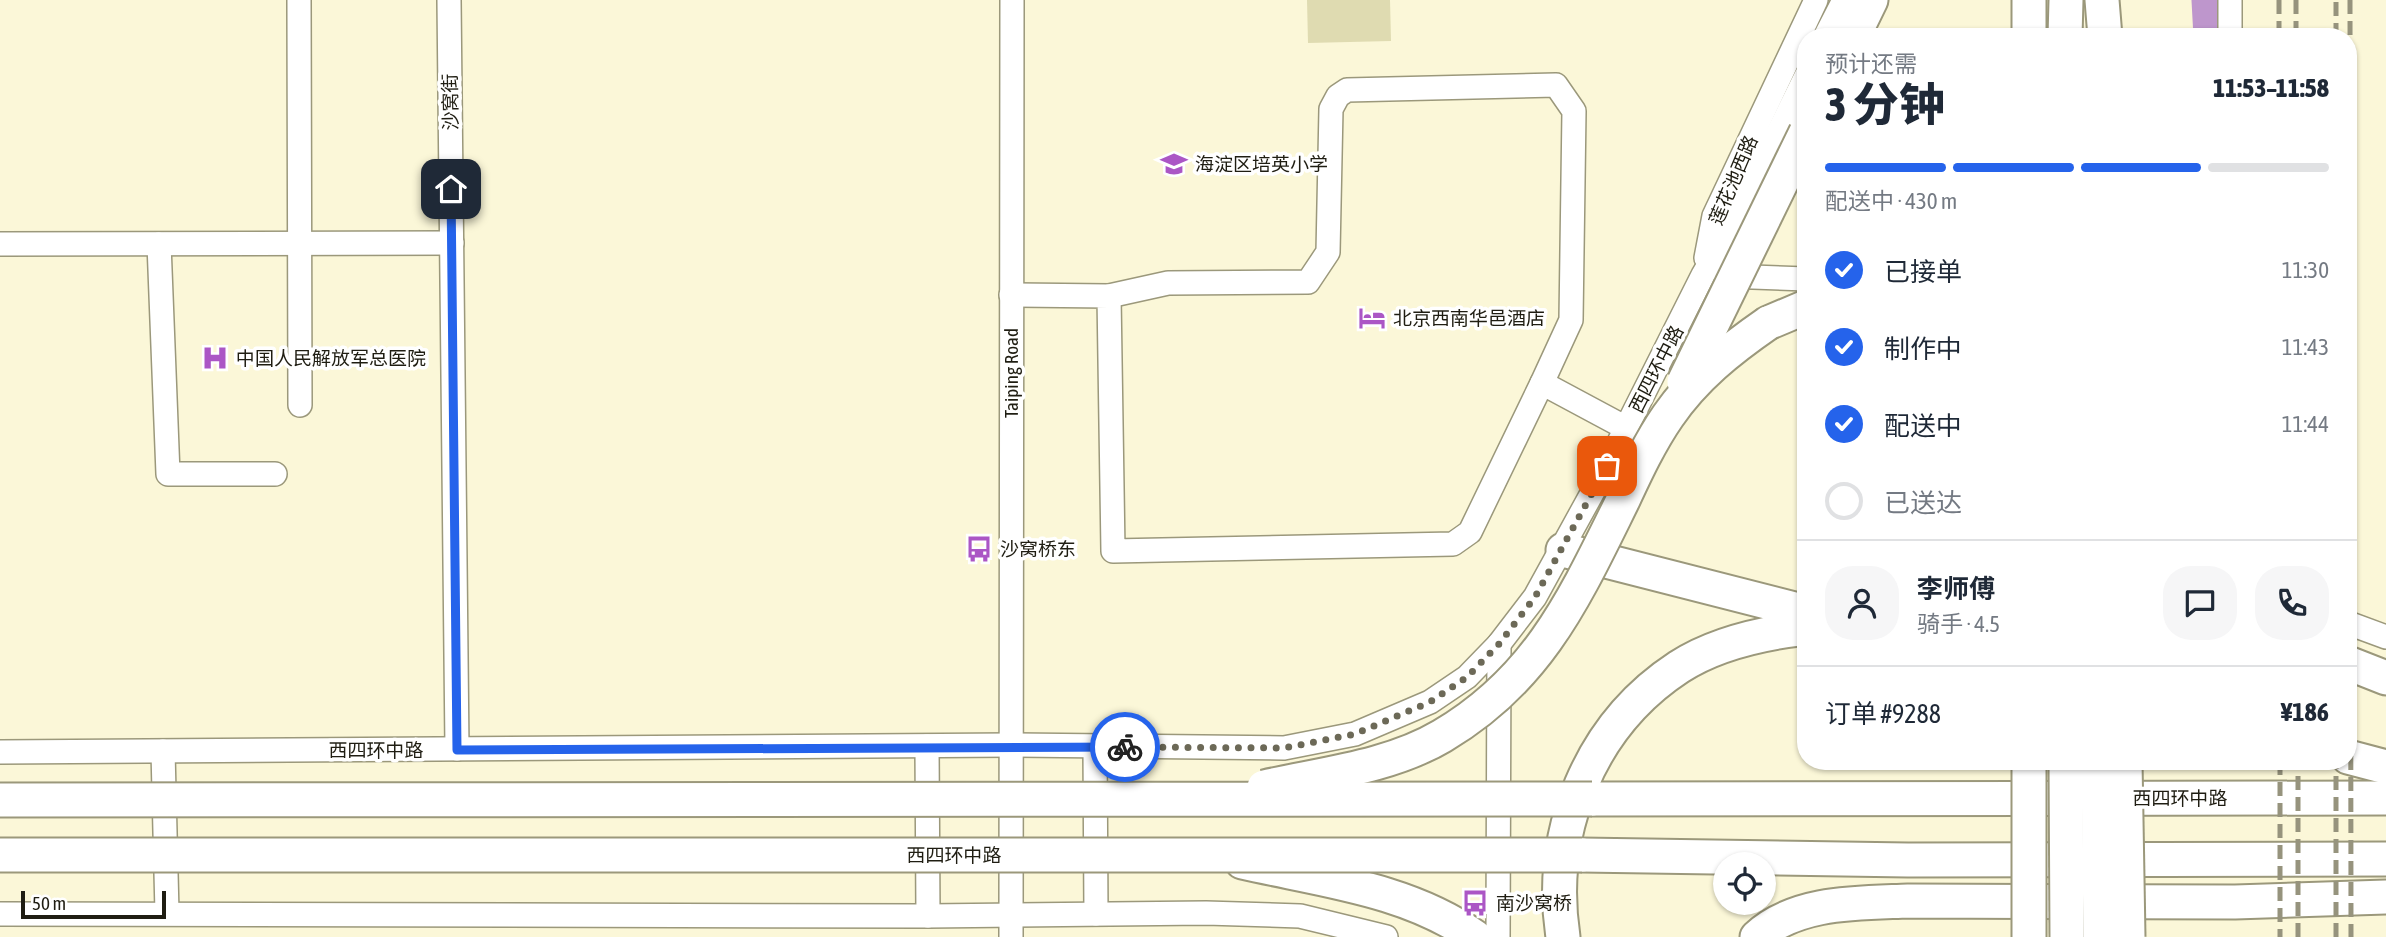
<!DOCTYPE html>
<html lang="zh">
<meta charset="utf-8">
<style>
:root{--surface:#fff;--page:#f6f6f7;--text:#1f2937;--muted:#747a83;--line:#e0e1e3;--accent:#2563eb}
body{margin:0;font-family:"Asap Condensed","Noto Sans SC",sans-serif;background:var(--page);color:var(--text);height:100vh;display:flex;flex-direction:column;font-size:26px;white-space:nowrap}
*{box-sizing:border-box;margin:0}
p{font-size:23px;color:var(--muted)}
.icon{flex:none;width:38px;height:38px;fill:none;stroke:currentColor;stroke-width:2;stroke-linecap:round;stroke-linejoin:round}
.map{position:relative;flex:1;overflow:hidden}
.drawer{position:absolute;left:1797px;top:28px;width:560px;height:742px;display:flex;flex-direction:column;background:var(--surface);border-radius:28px;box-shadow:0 2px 5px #0004}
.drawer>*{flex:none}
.fabs{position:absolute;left:1713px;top:852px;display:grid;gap:14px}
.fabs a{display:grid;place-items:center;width:63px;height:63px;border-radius:50%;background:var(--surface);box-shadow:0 2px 5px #0004;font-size:35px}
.scale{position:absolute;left:21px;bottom:18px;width:145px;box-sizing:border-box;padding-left:7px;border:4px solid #1f1d12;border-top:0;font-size:19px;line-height:24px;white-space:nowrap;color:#1f1d12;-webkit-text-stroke:5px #fff;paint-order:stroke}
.pin{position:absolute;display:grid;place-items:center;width:60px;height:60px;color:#fff;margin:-30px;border-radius:14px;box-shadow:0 4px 10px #0006}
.courier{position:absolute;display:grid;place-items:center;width:70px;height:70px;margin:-35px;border:5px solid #2563eb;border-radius:50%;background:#fff;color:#222;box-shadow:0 2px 9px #0007}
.headline em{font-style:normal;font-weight:800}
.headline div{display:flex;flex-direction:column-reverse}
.headline{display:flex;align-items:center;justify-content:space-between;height:119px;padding:0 28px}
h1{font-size:46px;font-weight:800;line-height:52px}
.bar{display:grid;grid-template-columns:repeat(4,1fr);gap:10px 7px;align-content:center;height:84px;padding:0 28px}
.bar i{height:9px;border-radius:5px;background:var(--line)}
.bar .on{background:var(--accent)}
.bar p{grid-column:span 4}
.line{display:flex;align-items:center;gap:18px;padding:0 28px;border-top:2px solid var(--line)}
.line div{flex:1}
.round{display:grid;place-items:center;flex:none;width:74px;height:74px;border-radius:28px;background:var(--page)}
ol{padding:0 28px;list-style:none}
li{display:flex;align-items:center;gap:21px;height:77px}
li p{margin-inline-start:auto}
li .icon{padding:7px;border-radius:50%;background:var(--accent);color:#fff;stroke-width:4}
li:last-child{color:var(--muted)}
li i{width:38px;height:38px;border:4px solid var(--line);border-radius:50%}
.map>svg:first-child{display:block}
.green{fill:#dfdbb1}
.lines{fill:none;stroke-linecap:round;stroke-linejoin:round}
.river{stroke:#be96cc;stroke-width:35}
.minor-casing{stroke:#9b987b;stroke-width:26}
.highway-casing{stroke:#9b987b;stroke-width:37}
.minor{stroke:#fff;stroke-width:23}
.highway{stroke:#fff;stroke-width:33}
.rail{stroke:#96937d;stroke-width:5;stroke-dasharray:14 7;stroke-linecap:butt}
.highway-bridge-casing{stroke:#9b987b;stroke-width:37;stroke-linecap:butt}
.highway-bridge{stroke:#fff;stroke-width:33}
.done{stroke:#6c6957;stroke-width:7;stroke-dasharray:0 12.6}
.route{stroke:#2563eb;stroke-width:9}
.labels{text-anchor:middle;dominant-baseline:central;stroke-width:7;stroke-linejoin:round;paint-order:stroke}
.street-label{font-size:19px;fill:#1f1d12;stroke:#fff}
.poi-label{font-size:19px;fill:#1f1d12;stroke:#fff;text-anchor:start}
</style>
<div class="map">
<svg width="2386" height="937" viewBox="0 0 2386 937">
<rect width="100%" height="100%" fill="#fbf7d8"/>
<polygon class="green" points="1307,0 1390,0 1391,41 1308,43"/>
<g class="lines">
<polyline class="river" points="2209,0 2211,37"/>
<g class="minor-casing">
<g id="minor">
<polyline points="299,0 300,405"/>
<polyline points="449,0 457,749"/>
<polyline points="2230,0 2230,37"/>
<polyline points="1825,37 1844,0"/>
<polyline points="0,244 452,243"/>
<polyline points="159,244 168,474 275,474"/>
<polyline points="1706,258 1714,216 1816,0"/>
<polyline points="1725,276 1806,279"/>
<polyline points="1011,295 1109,296 1113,551 1453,544 1470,532 1542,383 1626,428"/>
<polyline points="1109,296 1168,283 1308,282 1328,252 1331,109 1338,96 1347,90 1556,85 1574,111 1571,320 1542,383"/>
<polyline points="2348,623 2386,637"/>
<polyline points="927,746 928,916"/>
<polyline points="1095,747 1096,914"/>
<polyline points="163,751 167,913"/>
<polyline points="0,752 1011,745 1284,748 1355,734 1430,702 1467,677 1499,644 1535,597 1607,466 1703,275 1735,220 1806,76"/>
<polyline points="0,914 928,916 1206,913 1300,916 1386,937"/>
<polyline points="1011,937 1012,0"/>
<polyline points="1498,937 1499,644"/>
</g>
</g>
<g class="highway-casing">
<g id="highway">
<polyline points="2029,0 2029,37"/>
<polyline points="2102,0 2105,37"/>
<polyline points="1853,37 1871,0"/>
<polyline points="2065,37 2066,0"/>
<polyline points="1768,323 1806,307"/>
<polyline points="1563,550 1806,612"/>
<polyline points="2348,663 2386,678"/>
<polyline points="2348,757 2386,767"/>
<polyline points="1592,799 2386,798"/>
<polyline points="1582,855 1908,860 2386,859"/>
<path d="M1242,862C1321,880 1408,889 1475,937"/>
<path d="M1563,937C1547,832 1589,726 1679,667C1716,643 1763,633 1806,628"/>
<path d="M1757,937C1796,901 1859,903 1908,901L2235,902L2386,897"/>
</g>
</g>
<use href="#minor" class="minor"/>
<use href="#highway" class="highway"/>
<g class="rail">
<polyline points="2279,0 2279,37"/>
<polyline points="2296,0 2296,37"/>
<polyline points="2350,0 2351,937"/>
<polyline points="2336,37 2336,0"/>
<polyline points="2280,761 2280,937"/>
<polyline points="2298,937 2298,761"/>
<polyline points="2336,937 2336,761"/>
</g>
<g class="highway-bridge-casing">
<g id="highway-bridge">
<polyline points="1684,382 1806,132"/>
<polyline points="2066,761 2067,937"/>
<polyline points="2098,761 2100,937"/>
<polyline points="2125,761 2128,937"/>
<path d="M1264,787C1322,774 1390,767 1442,736C1539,679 1575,597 1623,500C1636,472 1650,442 1668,416C1695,377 1729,350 1768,323"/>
<polyline points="0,800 1592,799"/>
<polyline points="0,855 1582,855"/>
<polyline points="2029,937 2029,761"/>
</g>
</g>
<use href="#highway-bridge" class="highway-bridge"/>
</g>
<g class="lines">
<polyline class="done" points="1125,747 1284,748 1355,734 1430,702 1467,677 1499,644 1535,597 1607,466"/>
<polyline class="route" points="451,189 457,750 1125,747"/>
</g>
<defs>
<g id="school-bare" transform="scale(2.1)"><path d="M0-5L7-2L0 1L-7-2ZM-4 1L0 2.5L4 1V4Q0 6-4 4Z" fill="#ab56c5" stroke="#fff" stroke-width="2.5" paint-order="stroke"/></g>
<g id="hotel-bare" transform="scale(2.1)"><path d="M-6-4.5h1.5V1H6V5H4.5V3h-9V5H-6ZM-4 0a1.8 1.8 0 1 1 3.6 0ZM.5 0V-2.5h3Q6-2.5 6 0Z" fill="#ab56c5" stroke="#fff" stroke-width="2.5" paint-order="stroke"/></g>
<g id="hospital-bare" transform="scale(2.1)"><path d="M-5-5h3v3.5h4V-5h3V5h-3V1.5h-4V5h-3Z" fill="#ab56c5" stroke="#fff" stroke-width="2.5" paint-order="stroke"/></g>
<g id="bus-bare" transform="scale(2.1)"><path d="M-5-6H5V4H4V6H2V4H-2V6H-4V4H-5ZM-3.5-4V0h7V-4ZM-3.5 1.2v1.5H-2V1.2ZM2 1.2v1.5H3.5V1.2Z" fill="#ab56c5" stroke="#fff" stroke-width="2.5" paint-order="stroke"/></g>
</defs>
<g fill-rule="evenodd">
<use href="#school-bare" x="1174" y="164"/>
<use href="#hotel-bare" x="1372" y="318"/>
<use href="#hospital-bare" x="215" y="358"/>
<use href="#bus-bare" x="979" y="549"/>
<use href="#bus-bare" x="1475" y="903"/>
</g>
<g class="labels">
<g class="street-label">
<text transform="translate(450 102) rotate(-91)">沙窝街</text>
<text transform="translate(1733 180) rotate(-67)">莲花池西路</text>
<text transform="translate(1656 369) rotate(-63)">西四环中路</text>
<text transform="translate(1011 373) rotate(-90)">Taiping Road</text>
<text x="376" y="750">西四环中路</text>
<text x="2180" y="798">西四环中路</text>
<text x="954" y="855">西四环中路</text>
</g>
<g class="poi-label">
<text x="1195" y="164">海淀区培英小学</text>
<text x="1393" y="318">北京西南华邑酒店</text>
<text x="236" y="358">中国人民解放军总医院</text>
<text x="1000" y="549">沙窝桥东</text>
<text x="1496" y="903">南沙窝桥</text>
</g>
</g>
</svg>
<div class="fabs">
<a><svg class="icon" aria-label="locate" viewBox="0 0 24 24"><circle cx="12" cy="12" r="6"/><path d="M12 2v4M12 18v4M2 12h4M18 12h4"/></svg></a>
</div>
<div class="scale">50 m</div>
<div class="pin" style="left:1607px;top:466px;background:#ea580c"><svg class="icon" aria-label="bag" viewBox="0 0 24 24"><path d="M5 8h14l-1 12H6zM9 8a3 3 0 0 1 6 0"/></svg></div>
<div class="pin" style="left:451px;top:189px;background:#1f2937"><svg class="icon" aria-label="home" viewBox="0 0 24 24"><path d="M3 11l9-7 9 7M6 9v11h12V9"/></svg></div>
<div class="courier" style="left:1125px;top:747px"><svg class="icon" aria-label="bike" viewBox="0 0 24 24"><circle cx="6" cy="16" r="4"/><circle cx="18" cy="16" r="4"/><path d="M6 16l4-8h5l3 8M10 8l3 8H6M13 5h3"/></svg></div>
<section class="drawer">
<div class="headline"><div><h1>3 分钟</h1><p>预计还需</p></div><em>11:53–11:58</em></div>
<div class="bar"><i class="on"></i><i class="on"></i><i class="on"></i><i></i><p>配送中 · 430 m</p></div>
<ol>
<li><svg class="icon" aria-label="check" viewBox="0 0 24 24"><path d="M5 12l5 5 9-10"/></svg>已接单<p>11:30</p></li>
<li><svg class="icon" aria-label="check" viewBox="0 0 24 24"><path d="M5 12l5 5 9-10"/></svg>制作中<p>11:43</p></li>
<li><svg class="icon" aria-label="check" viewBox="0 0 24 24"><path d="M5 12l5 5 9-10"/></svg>配送中<p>11:44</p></li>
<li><i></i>已送达</li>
</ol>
<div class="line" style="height:126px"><a class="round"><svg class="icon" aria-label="person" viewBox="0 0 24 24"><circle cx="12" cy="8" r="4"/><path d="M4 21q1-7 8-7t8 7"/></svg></a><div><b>李师傅</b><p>骑手 · 4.5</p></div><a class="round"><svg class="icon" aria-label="chat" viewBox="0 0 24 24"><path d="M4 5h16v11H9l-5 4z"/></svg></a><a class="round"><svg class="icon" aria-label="phone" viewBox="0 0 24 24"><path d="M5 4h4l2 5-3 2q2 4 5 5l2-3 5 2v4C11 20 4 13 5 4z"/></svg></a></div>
<div class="line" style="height:91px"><div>订单 #9288</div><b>¥186</b></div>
</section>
</div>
